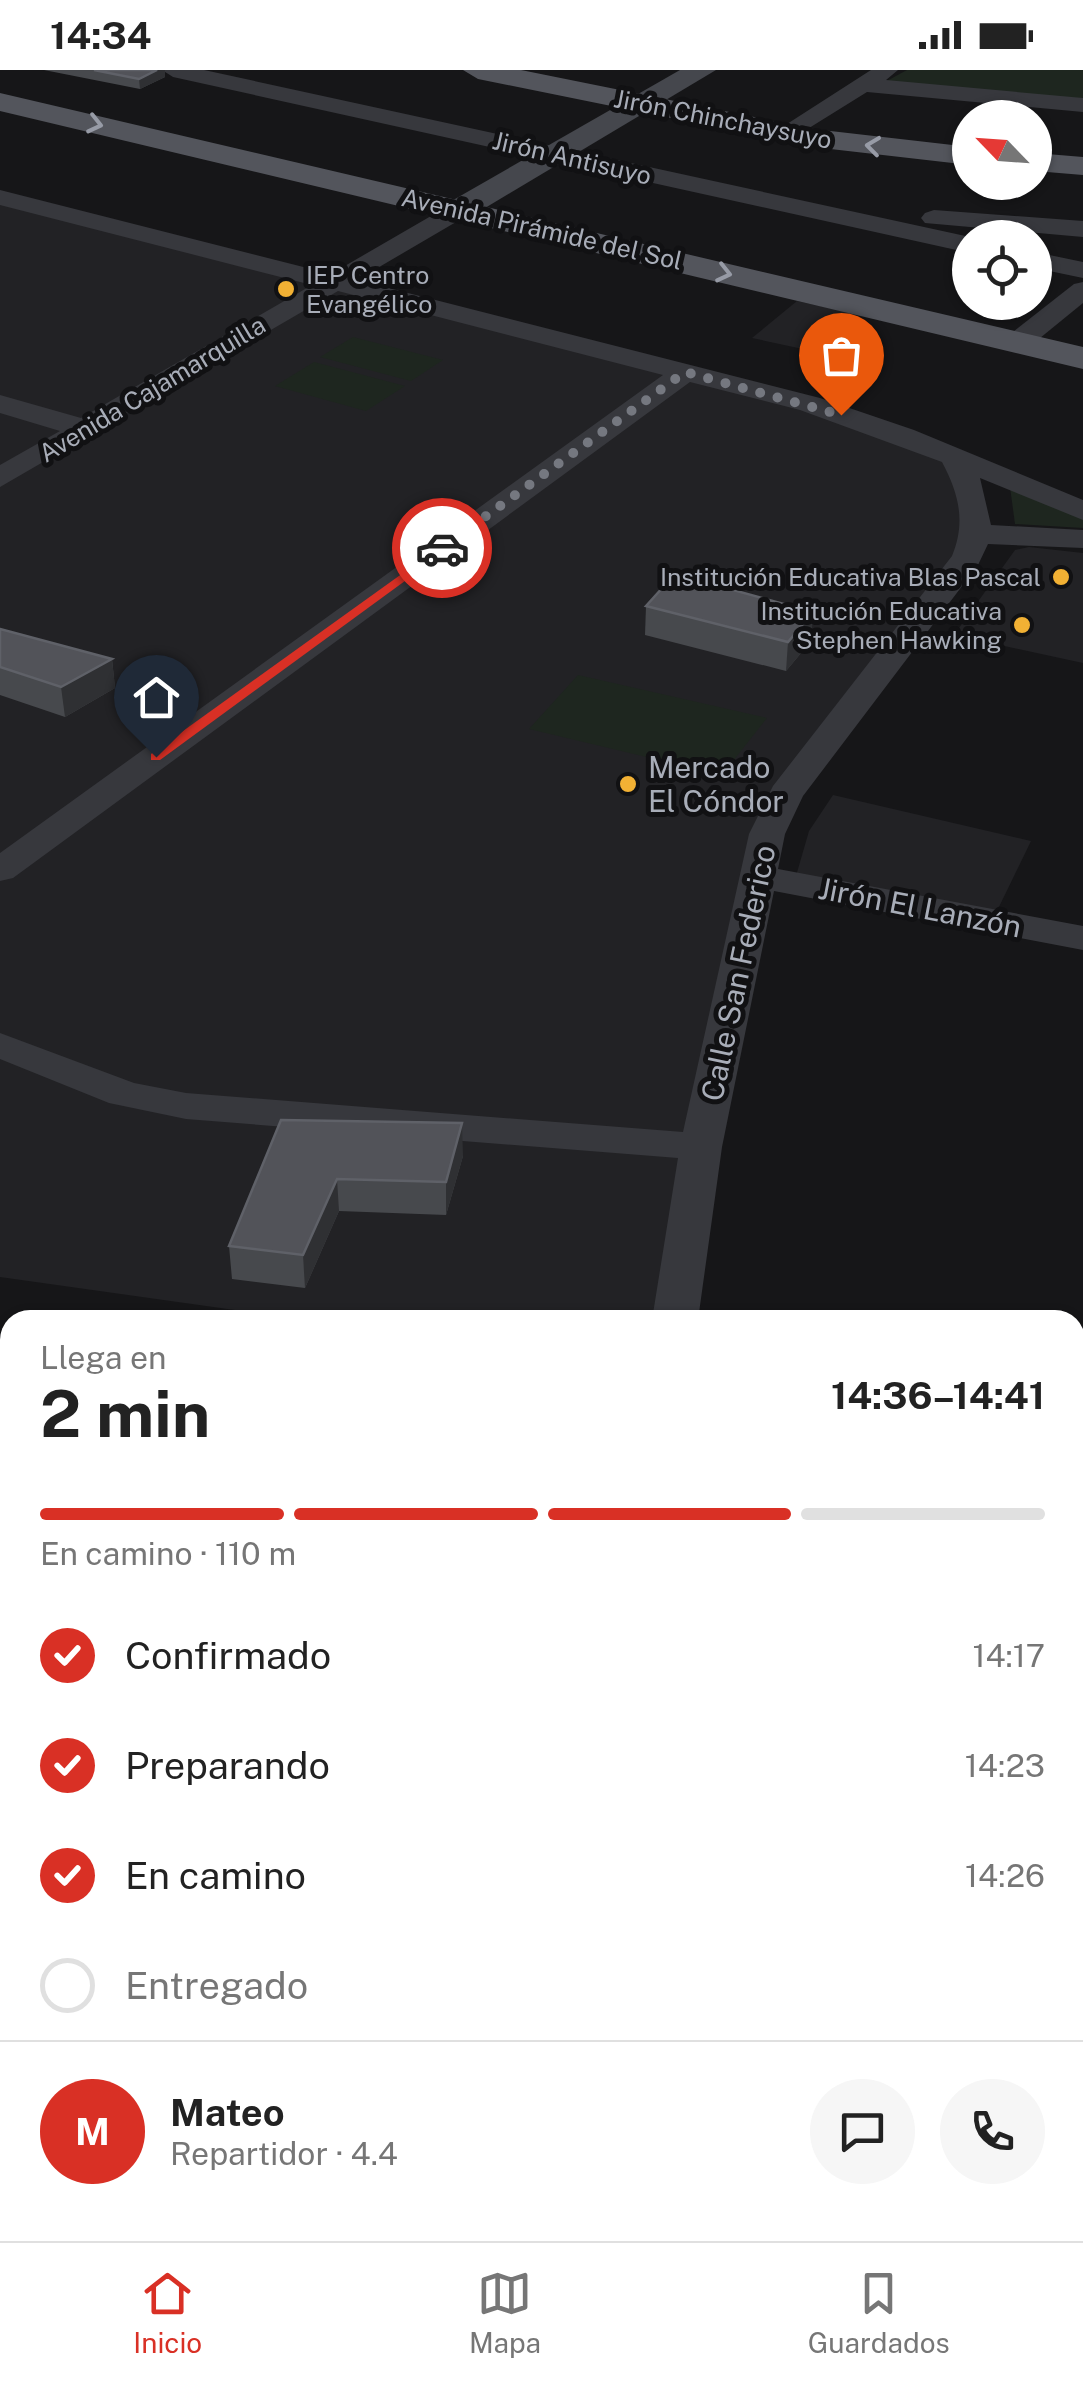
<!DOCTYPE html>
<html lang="es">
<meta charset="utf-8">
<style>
:root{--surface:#fff;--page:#f6f6f6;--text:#222;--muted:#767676;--line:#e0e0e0;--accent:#d93025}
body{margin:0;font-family:"Public Sans",sans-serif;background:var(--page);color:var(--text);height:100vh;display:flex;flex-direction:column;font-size:38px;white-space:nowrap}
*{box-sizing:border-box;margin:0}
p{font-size:32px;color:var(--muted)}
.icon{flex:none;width:55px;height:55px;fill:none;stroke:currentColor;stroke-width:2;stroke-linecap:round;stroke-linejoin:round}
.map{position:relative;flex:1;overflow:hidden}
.panel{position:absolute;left:0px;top:1240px;width:1085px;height:932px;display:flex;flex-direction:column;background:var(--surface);border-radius:30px 30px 0 0;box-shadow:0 2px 8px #0004}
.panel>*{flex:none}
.needle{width:65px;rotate:295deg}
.tools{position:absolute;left:952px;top:30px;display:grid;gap:20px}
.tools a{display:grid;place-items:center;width:100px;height:100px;border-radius:50%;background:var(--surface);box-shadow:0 2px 8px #0004;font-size:50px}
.pin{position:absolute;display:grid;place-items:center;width:85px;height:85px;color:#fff;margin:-102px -42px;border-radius:50% 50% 50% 0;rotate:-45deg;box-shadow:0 0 10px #0007}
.pin .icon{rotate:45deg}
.courier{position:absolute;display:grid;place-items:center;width:100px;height:100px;margin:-50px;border:8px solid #d93025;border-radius:50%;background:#fff;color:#222;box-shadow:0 2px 12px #0007}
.headline em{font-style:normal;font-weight:700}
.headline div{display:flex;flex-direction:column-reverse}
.headline{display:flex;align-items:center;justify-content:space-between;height:170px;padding:0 40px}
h1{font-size:65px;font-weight:700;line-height:75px}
.bar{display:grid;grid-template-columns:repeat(4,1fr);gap:15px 10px;align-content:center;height:120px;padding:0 40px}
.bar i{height:12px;border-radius:8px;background:var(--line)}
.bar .selected{background:var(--accent)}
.bar p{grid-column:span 4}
.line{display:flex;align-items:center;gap:25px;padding:0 40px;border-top:2px solid var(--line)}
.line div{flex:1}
.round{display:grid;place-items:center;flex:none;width:105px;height:105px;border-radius:52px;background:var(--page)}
ol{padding:0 40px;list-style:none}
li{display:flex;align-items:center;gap:30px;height:110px}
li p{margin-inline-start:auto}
li .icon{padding:10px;border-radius:50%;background:var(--accent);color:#fff;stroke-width:4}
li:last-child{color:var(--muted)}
li i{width:55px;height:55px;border:5px solid var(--line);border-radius:50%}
.status{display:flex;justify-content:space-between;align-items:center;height:70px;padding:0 50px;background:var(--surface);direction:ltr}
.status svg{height:28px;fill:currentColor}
.menu{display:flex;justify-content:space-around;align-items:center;height:140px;border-top:2px solid var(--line);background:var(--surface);font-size:28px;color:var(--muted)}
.menu a{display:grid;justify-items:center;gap:5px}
.menu .selected{color:var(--accent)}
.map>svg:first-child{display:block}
.built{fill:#222225}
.green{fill:#1e261f}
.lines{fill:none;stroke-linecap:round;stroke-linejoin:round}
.street{fill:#37383d;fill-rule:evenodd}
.secondary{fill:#45474d;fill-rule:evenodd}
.primary{fill:#53555c;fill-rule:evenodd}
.wall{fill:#47494d}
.shaded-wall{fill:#2f3033}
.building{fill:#525359;stroke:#5f6168;stroke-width:2.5}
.oneway{stroke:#979ba6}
.route{fill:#d93025}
.done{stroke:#757880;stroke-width:10;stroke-dasharray:0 18}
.poi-dot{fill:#f2b134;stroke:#111113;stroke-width:4}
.labels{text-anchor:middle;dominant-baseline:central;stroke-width:10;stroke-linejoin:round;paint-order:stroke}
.far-street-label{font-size:25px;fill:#a8adb8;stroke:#111113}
.far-poi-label{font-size:25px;fill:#a8adb8;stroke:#111113;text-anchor:end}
.poi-label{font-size:30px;fill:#a8adb8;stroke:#111113;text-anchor:start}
.street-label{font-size:30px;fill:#a8adb8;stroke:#111113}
</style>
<div class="status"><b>14:34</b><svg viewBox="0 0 49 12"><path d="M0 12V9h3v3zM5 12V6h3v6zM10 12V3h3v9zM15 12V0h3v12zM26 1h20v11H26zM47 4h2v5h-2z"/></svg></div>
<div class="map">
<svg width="1083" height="2171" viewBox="0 0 1083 2171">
<rect width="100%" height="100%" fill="#161618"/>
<g class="built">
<polygon points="0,127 806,329 944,388 986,472 771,766 676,1250 306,1250 0,1207"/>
<polygon points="797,231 857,244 812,281 752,268"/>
<polygon points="1029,477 1083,483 1083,593 954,565 1015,480"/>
<polygon points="833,725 1031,771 997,841 796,806 809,761"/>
</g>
<g class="green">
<polygon points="907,0 1083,0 1083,32 883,13"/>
<polygon points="353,267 443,290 411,311 320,287"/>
<polygon points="314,292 405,316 366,341 275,316"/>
<polygon points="1010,417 1083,449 1083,458 1015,454"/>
<polygon points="578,605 767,648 722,705 529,659"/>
<polygon points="10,1361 10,1578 0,1577 0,1364"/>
</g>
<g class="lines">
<g class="street">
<polygon points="162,0 204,0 970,167 970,183 173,7"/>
<polygon points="871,0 898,0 886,10 1083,28 1083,42 867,22 793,68 785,70 773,63"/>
<path d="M0,120L331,204L450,135H468L472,140L468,145L357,210L820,328L914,360L1083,430V450L980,408L991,455L1083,460V478L988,474L978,495L803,726L785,764L778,799L1083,856V880L774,821L722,1077L698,1250H652L678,1088L186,1049L109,1033L0,989V963L134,1013L186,1023L683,1062L749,764L773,716L952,486C966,452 959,424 942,392L800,340L690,312L13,808L0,811V783L663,305L338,221L0,417V395L60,361L0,343V325L81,348L312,215L0,135Z"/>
<polygon points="934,140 1083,151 1083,167 925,153 921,148 925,143"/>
<polygon points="1035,182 1083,192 1083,208 1035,198"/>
<polygon points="1083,212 1083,233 1029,277 1009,277 1005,271 1009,265 1074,214"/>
<polygon points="10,1326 10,1360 0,1362 0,1328"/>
<rect x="1075" y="1408" width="8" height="36"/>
<polygon points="0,1565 10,1566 10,1606 0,1605"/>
<polygon points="10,1829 10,1877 0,1880 0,1832"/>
<polygon points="145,2162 227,2162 223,2171 141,2171"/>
</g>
<polygon class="secondary" points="680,0 716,0 470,147 448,147 443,140 448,133"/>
<g class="primary">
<polygon points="463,0 521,0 813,59 970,77 970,95 813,77 478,9"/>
<polygon points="0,23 1083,277 1083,299 0,41"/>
<polygon points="1035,83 1083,87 1083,105 1035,101"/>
</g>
</g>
<g class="wall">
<polygon points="44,0 165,0 165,7 140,19"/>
<polygon points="646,536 813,542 811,571 786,601 645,565"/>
<polygon points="0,559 112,589 115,618 65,647 0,625"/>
<polygon points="281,1050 463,1086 446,1145 339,1141 305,1218 232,1209 229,1176"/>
</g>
<g class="shaded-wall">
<polygon points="157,0 165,0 165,7 140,19 139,9"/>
<polygon points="813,542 811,571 786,601 788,572"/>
<polygon points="112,589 115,618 65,647 61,617"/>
<polygon points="462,1053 463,1086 446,1145 446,1112"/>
<polygon points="337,1109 339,1141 305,1218 303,1185"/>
</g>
<g class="building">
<polygon points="94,0 157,0 139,9"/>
<polygon points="675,504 813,542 788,572 646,536"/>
<polygon points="0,559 112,589 61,617 0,597"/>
<polygon points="281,1050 462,1053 446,1112 337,1109 303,1185 229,1176"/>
<polygon points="469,2162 530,2162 537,2171 464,2171"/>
</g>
<defs><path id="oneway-chevron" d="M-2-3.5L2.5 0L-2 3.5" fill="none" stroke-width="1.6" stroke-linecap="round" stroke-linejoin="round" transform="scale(2.5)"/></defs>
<g class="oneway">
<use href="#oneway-chevron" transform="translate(95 54) rotate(13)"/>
<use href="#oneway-chevron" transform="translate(873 76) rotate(-173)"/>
<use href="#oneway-chevron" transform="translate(724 203) rotate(13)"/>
</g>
<polygon class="route" points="442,475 446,481 160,690 151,690 151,684"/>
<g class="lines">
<polyline class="done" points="442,478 685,302 841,345"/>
</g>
<g class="poi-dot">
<circle cx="286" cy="219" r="10"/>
<circle cx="1061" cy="507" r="10"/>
<circle cx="1022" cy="555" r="10"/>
<circle cx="628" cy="714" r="10"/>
</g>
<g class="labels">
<g class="far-street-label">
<text transform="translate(723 49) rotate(11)">Jirón Chinchaysuyo</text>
<text transform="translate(572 88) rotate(13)">Jirón Antisuyo</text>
<text transform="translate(542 159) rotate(13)">Avenida Pirámide del Sol</text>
<text transform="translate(152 319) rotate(-31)">Avenida Cajamarquilla</text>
</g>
<g class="far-poi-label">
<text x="306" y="205" text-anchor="start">IEP Centro<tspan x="306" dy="29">Evangélico</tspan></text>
<text x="1041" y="507">Institución Educativa Blas Pascal</text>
<text x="1002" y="541">Institución Educativa<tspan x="1002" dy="29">Stephen Hawking</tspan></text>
</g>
<g class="poi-label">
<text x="648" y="697">Mercado<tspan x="648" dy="34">El Cóndor</tspan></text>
</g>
<g class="street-label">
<text transform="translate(920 837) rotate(11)">Jirón El Lanzón</text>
<text transform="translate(738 903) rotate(-78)">Calle San Federico</text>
</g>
</g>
</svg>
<div class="tools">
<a><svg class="needle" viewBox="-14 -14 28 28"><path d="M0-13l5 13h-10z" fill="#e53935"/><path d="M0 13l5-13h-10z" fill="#767676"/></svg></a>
<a><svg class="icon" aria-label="locate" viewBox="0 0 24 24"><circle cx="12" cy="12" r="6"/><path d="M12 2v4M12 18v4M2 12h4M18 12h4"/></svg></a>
</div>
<div class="pin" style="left:841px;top:345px;background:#ea580c"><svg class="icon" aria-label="bag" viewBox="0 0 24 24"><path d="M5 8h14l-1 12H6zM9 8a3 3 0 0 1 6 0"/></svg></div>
<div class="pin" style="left:156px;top:687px;background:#1f2937"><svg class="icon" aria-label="home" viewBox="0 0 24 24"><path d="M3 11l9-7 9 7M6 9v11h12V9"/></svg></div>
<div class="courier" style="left:442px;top:478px"><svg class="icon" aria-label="car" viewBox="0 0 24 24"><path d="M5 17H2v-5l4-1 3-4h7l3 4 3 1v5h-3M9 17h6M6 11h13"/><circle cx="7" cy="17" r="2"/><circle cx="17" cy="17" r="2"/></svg></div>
<section class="panel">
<div class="headline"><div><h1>2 min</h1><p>Llega en</p></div><em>14:36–14:41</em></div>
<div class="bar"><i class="selected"></i><i class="selected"></i><i class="selected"></i><i></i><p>En camino · 110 m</p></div>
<ol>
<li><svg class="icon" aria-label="check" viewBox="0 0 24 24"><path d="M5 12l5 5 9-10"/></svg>Confirmado<p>14:17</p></li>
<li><svg class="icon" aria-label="check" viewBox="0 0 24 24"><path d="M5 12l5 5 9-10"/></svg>Preparando<p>14:23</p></li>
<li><svg class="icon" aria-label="check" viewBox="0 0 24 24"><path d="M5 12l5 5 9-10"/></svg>En camino<p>14:26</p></li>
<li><i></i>Entregado</li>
</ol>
<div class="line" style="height:180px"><b class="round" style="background:var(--accent);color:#fff">M</b><div><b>Mateo</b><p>Repartidor · 4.4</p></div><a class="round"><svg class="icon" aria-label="chat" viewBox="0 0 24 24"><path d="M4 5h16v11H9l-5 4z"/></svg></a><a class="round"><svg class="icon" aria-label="phone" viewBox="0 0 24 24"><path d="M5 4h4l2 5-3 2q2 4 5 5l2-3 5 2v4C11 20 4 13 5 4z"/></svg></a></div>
</section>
</div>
<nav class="menu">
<a class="selected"><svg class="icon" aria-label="home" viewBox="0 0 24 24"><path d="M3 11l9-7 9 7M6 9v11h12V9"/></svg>Inicio</a>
<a><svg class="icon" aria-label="map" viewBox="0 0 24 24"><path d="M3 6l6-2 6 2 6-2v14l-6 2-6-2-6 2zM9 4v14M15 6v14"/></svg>Mapa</a>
<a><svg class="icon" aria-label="saved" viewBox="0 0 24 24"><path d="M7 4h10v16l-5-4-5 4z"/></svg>Guardados</a>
</nav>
